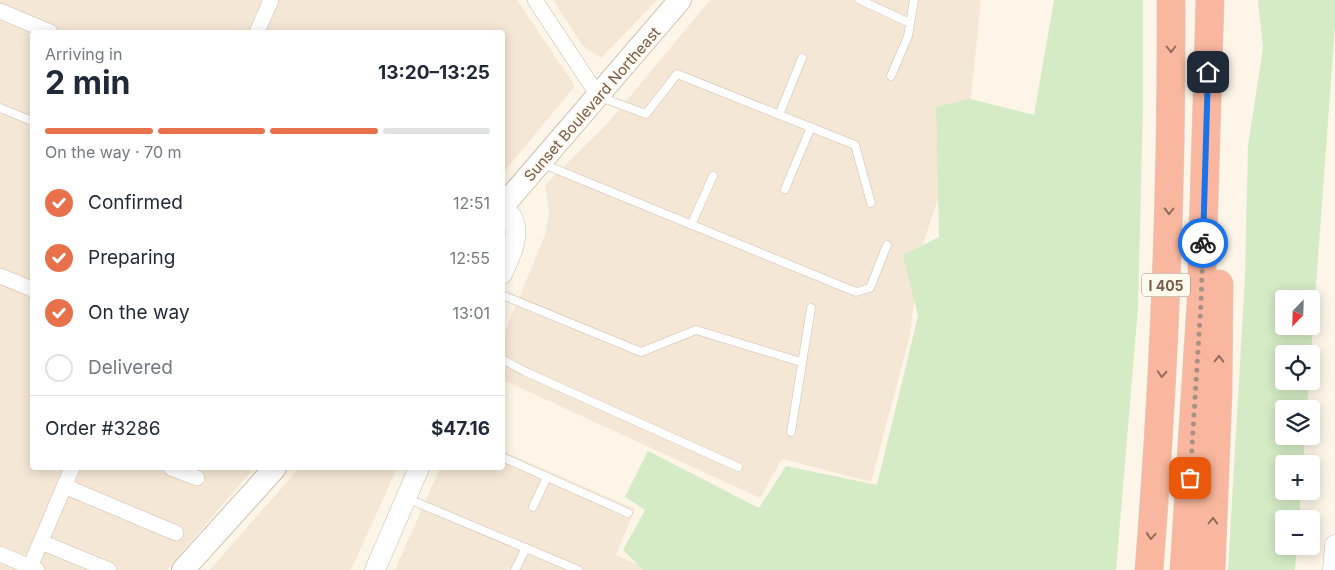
<!DOCTYPE html>
<meta charset="utf-8">
<style>
:root{--surface:#fff;--page:#f2f2f3;--text:#1f2937;--muted:#747a83;--line:#e0e1e3;--accent:#e8714b}
body{margin:0;font-family:Inter,sans-serif;background:var(--page);color:var(--text);height:100vh;display:flex;flex-direction:column;font-size:19px;white-space:nowrap}
*{box-sizing:border-box;margin:0}
p{font-size:16px;color:var(--muted)}
.icon{flex:none;width:28px;height:28px;fill:none;stroke:currentColor;stroke-width:2;stroke-linecap:round;stroke-linejoin:round}
.map{position:relative;flex:1;overflow:hidden}
.panel{position:absolute;left:30px;top:30px;width:475px;height:440px;display:flex;flex-direction:column;background:var(--surface);border-radius:5px;box-shadow:0 2px 12px #0003}
.panel>*{flex:none}
.needle{width:32px;rotate:203deg}
.buttons{position:absolute;left:1275px;top:290px;display:grid;gap:10px}
.buttons a{display:grid;place-items:center;width:45px;height:45px;border-radius:5px;background:var(--surface);box-shadow:0 2px 12px #0003;font-size:25px}
.pin{position:absolute;display:grid;place-items:center;width:42px;height:42px;color:#fff;margin:-21px;border-radius:10px;box-shadow:0 2px 8px #0006}
.courier{position:absolute;display:grid;place-items:center;width:50px;height:50px;margin:-25px;border:4px solid #1a73e8;border-radius:50%;background:#fff;color:#222;box-shadow:0 1px 6px #0007}
.head em{font-style:normal;font-weight:700}
.head div{display:flex;flex-direction:column-reverse}
.head{display:flex;align-items:center;justify-content:space-between;height:85px;padding:0 15px}
h1{font-size:32px;font-weight:700;line-height:38px}
.bar{display:grid;grid-template-columns:repeat(4,1fr);gap:8px 5px;align-content:center;height:60px;padding:0 15px}
.bar i{height:6px;border-radius:4px;background:var(--line)}
.bar .selected{background:var(--accent)}
.bar p{grid-column:span 4}
.line{display:flex;align-items:center;gap:12px;padding:0 15px;border-top:1px solid var(--line)}
.line div{flex:1}
ol{padding:0 15px;list-style:none}
li{display:flex;align-items:center;gap:15px;height:55px}
li p{margin-inline-start:auto}
li .icon{padding:5px;border-radius:50%;background:var(--accent);color:#fff;stroke-width:4}
li:last-child{color:var(--muted)}
li i{width:28px;height:28px;border:2px solid var(--line);border-radius:50%}
.map>svg:first-child{display:block}
.residential{fill:#f5e7d6}
.green{fill:#d4ebc5;fill-rule:evenodd}
.lines{fill:none;stroke-linecap:round;stroke-linejoin:round}
.service-casing{stroke:#cfbdad;stroke-width:9}
.minor-casing{stroke:#cfbdad;stroke-width:16}
.tertiary-casing{stroke:#cfbdad;stroke-width:21}
.secondary-casing{stroke:#d5bfad;stroke-width:24}
.motorway-casing{stroke:#dcd4d0;stroke-width:29}
.service{stroke:#fff;stroke-width:8}
.minor{stroke:#fff;stroke-width:15}
.tertiary{stroke:#fff;stroke-width:20}
.secondary{stroke:#fff;stroke-width:22}
.motorway{stroke:#f8b79e;stroke-width:28}
.oneway{stroke:#926d5c}
.done{stroke:#a79182;stroke-width:5;stroke-dasharray:0 9}
.route{stroke:#1a73e8;stroke-width:6}
.labels{text-anchor:middle;dominant-baseline:central;stroke-width:4;stroke-linejoin:round;paint-order:stroke}
.shield{fill:#fff9ee;stroke:#a08a7c;stroke-width:1}
.shield-label{font-size:14px;font-weight:bold;fill:#785b4b}
.street-label{font-size:15px;fill:#785b4b;stroke:#fff9ee}
</style>
<div class="map">
<svg width="1335" height="570" viewBox="0 0 1335 570">
<rect width="100%" height="100%" fill="#fdf5e7"/>
<g class="residential">
<polygon points="0,0 517,0 575,86 503,173 502,32 32,32 32,468 254,468 167,570 0,570"/>
<polygon points="553,0 657,0 601,58 583,46"/>
<polygon points="710,0 981,0 969,116 949,165 920,253 910,335 871,482 782,459 760,498 503,380 503,337 545,235 549,213 545,185 607,124"/>
<polygon points="503,451 635,509 616,555 650,570 395,570 440,468 502,468"/>
<polygon points="299,468 397,468 351,570 210,570"/>
</g>
<g class="green">
<polygon points="1054,0 1143,0 1143,105 1138,307 1116,570 643,570 623,550 645,510 625,497 648,451 759,508 786,466 877,485 918,316 903,255 939,237 936,107 970,99 1034,115"/>
<path d="M1258,0H1335V26L1311,354H1284V381H1309L1307,409H1284V436H1305L1303,464H1284V491H1301L1299,519H1284V546H1297L1295,570H1228L1245,277L1248,146L1263,48ZM1284,299H1311V326H1284Z"/>
</g>
<g class="lines">
<g class="service-casing">
<g id="service">
<polyline points="860,0 910,23"/>
<polyline points="891,76 908,36 914,0"/>
<polyline points="600,97 646,114 677,74 855,145 871,203"/>
<polyline points="0,108 32,121"/>
<polyline points="779,115 802,58"/>
<polyline points="543,164 856,292 870,288 887,245"/>
<polyline points="785,189 811,127"/>
<polyline points="691,225 713,176"/>
<polyline points="502,295 641,352 696,330 801,362"/>
<polyline points="502,359 526,372 738,467"/>
<polyline points="791,432 811,308"/>
<polyline points="502,457 628,513"/>
<polyline points="406,498 578,570"/>
<polyline points="533,507 547,477"/>
<polyline points="515,570 526,548"/>
</g>
</g>
<g class="minor-casing">
<g id="minor">
<polyline points="535,0 599,97"/>
<polyline points="0,11 50,32"/>
<polyline points="257,32 271,0"/>
<polyline points="0,276 32,289"/>
<polyline points="171,468 197,478"/>
<polyline points="64,486 176,533"/>
<polyline points="41,542 109,570"/>
<polyline points="0,554 37,570"/>
<polyline points="30,567 72,468"/>
</g>
</g>
<g class="tertiary-casing">
<g id="tertiary">
<path d="M502,274C510,257 522,233 511,216C509,213 505,210 503,207"/>
<polyline points="375,570 419,468"/>
<polyline points="1333,570 1335,545"/>
</g>
</g>
<g class="secondary-casing">
<g id="secondary">
<polyline points="502,207 680,0"/>
<polyline points="183,570 275,468"/>
</g>
</g>
<g class="motorway-casing">
<g id="motorway">
<path d="M1149,570C1164,380 1172,190 1171,0"/>
<polyline points="1184,570 1201,303 1210,0"/>
<polyline points="1211,570 1218,393 1219,284"/>
</g>
</g>
<use href="#service" class="service"/>
<use href="#minor" class="minor"/>
<use href="#tertiary" class="tertiary"/>
<use href="#secondary" class="secondary"/>
<use href="#motorway" class="motorway"/>
</g>
<defs><path id="oneway-chevron" d="M-2-3.5L2.5 0L-2 3.5" fill="none" stroke-width="1.6" stroke-linecap="round" stroke-linejoin="round" transform="scale(1.25)"/></defs>
<g class="oneway">
<use href="#oneway-chevron" transform="translate(1171 49) rotate(90)"/>
<use href="#oneway-chevron" transform="translate(1169 211) rotate(91)"/>
<use href="#oneway-chevron" transform="translate(1219 359) rotate(-89)"/>
<use href="#oneway-chevron" transform="translate(1162 374) rotate(93)"/>
<use href="#oneway-chevron" transform="translate(1213 521) rotate(-88)"/>
<use href="#oneway-chevron" transform="translate(1151 536) rotate(95)"/>
</g>
<g class="lines">
<polyline class="done" points="1190,478 1201,303 1203,243"/>
<polyline class="route" points="1203,243 1208,72"/>
</g>
<g class="labels">
<rect class="shield" x="1142" y="273.5" width="48" height="23" rx="4"/>
<g class="shield-label">
<text x="1166" y="285">I 405</text>
</g>
<g class="street-label">
<text transform="translate(592 104) rotate(-49)">Sunset Boulevard Northeast</text>
</g>
</g>
</svg>
<div class="buttons">
<a><svg class="needle" viewBox="-14 -14 28 28"><path d="M0-13l5 13h-10z" fill="#e53935"/><path d="M0 13l5-13h-10z" fill="#747a83"/></svg></a>
<a><svg class="icon" aria-label="locate" viewBox="0 0 24 24"><circle cx="12" cy="12" r="6"/><path d="M12 2v4M12 18v4M2 12h4M18 12h4"/></svg></a>
<a><svg class="icon" aria-label="layers" viewBox="0 0 24 24"><path d="M12 4l9 5-9 5-9-5zM3 14l9 5 9-5"/></svg></a>
<a>+</a>
<a>−</a>
</div>
<div class="pin" style="left:1190px;top:478px;background:#ea580c"><svg class="icon" aria-label="bag" viewBox="0 0 24 24"><path d="M5 8h14l-1 12H6zM9 8a3 3 0 0 1 6 0"/></svg></div>
<div class="pin" style="left:1208px;top:72px;background:#1f2937"><svg class="icon" aria-label="home" viewBox="0 0 24 24"><path d="M3 11l9-7 9 7M6 9v11h12V9"/></svg></div>
<div class="courier" style="left:1203px;top:243px"><svg class="icon" aria-label="bike" viewBox="0 0 24 24"><circle cx="6" cy="16" r="4"/><circle cx="18" cy="16" r="4"/><path d="M6 16l4-8h5l3 8M10 8l3 8H6M13 5h3"/></svg></div>
<section class="panel">
<div class="head"><div><h1>2 min</h1><p>Arriving in</p></div><em>13:20–13:25</em></div>
<div class="bar"><i class="selected"></i><i class="selected"></i><i class="selected"></i><i></i><p>On the way · 70 m</p></div>
<ol>
<li><svg class="icon" aria-label="check" viewBox="0 0 24 24"><path d="M5 12l5 5 9-10"/></svg>Confirmed<p>12:51</p></li>
<li><svg class="icon" aria-label="check" viewBox="0 0 24 24"><path d="M5 12l5 5 9-10"/></svg>Preparing<p>12:55</p></li>
<li><svg class="icon" aria-label="check" viewBox="0 0 24 24"><path d="M5 12l5 5 9-10"/></svg>On the way<p>13:01</p></li>
<li><i></i>Delivered</li>
</ol>
<div class="line" style="height:65px"><div>Order #3286</div><b>$47.16</b></div>
</section>
</div>
